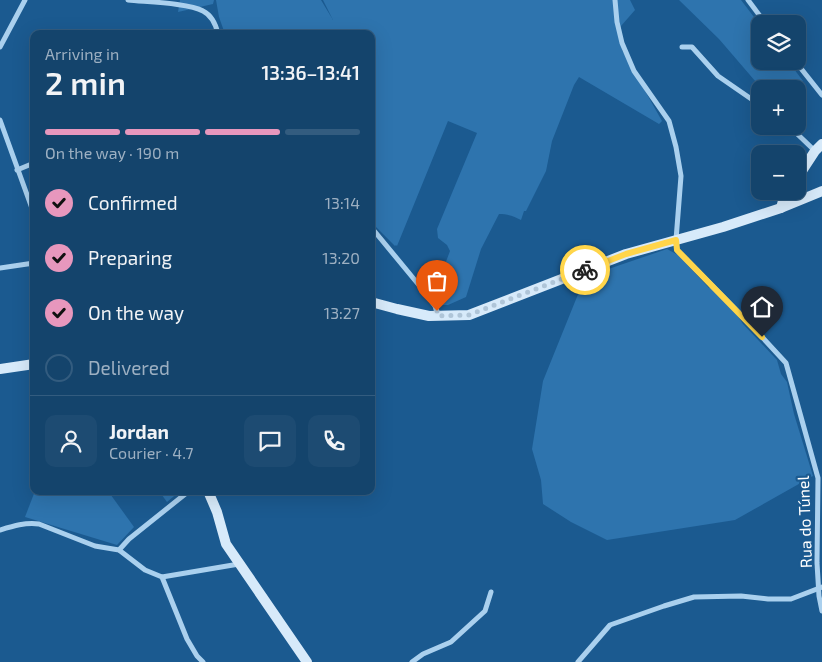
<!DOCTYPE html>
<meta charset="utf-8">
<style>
:root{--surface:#14446c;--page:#1d4b72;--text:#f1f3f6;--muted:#9db0c2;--line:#335c7f;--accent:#e797bd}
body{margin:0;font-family:"Exo 2",sans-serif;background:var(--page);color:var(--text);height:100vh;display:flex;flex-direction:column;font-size:19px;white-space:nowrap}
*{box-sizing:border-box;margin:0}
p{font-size:16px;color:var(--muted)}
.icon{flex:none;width:28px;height:28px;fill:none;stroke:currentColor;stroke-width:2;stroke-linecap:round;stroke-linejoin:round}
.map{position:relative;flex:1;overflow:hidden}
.details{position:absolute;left:30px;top:30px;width:345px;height:465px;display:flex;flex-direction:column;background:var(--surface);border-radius:10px;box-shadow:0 5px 20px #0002,0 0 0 1px var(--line)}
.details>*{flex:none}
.controls{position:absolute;left:751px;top:15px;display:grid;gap:10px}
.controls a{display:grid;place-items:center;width:55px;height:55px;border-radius:10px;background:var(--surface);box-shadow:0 5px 20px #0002,0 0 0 1px var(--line);font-size:25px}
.pin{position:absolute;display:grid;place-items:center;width:42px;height:42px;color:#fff;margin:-51px -21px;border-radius:50% 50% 50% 0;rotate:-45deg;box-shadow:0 0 5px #0007}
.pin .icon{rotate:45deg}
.courier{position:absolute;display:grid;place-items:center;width:50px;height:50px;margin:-25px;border:4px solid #ffd54a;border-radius:50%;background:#fff;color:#222;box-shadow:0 1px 6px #0007}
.overview em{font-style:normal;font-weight:600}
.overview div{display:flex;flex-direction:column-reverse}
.overview{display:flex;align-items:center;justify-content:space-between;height:85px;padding:0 15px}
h1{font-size:32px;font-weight:600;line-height:38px}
.bar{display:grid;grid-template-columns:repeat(4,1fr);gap:8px 5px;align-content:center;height:60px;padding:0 15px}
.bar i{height:6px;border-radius:4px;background:var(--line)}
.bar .active{background:var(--accent)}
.bar p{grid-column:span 4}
.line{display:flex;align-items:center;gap:12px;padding:0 15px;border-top:1px solid var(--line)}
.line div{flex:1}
.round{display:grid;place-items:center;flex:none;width:52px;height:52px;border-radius:10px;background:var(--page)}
ol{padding:0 15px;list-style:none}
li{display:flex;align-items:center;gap:15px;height:55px}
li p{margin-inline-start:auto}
li .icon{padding:5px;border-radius:50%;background:var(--accent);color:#111;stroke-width:4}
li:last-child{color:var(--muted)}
li i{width:28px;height:28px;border:2px solid var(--line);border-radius:50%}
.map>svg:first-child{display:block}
.green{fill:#2e74ae}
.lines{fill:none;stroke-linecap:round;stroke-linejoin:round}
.street{stroke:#aad0ee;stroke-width:5}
.secondary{stroke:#d7eafa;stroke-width:10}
.done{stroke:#afc5d8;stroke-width:5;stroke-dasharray:0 9}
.route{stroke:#ffd54a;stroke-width:6}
.labels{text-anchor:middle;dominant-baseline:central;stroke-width:4.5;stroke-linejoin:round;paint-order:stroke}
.street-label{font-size:16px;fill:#fff;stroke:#1b5a90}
</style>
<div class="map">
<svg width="822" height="662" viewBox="0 0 822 662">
<rect width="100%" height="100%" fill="#1b5a90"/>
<g class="green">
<polygon points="180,0 214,0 213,4 178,12"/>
<path d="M216,0H321L333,20L323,0H630L635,10L621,26L622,41V50L662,121L659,124L579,77L574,85L552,141L546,171L526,211H524L521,220C514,216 507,214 499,214L481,249L466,297L448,305H440L432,299L450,251L447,245L438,238L437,229L477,133L448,121L397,246L396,245L395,246L371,222V34H225L219,17Z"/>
<polygon points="679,0 741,0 760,25 760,61 788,61 803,81 795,89 762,89 719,39"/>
<polygon points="667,249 678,255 709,288 715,288 728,301 743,324 777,360 781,374 787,382 794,414 813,476 735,520 607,540 571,522 543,504 541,480 532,449 543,381 585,277"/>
<polygon points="35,491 108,491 134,527 117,545 25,517"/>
<polygon points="159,491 180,491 167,502"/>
</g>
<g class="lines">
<g class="street">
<path d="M128,0C147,2 189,3 203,11C211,15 216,25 218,34"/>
<polyline points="615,0 617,22 622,43 634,71 669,121 676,147 681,176 676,240 677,250 750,324 786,363 818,478 817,563 819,596 822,611"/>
<polyline points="748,0 766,24"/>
<polyline points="0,47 25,0"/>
<polyline points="682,47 692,47 718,76 760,105"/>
<polyline points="795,61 822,95"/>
<polyline points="0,120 34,214"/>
<polyline points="789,126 815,151"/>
<polyline points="17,170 34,163"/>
<polyline points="371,227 423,290 435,306 438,316"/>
<polyline points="0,268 34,263"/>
<path d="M0,530C13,526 26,522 39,524L95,546L119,550L145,570L162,577L187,639L197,656L203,662"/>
<polyline points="119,550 129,539 189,491"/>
<polyline points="162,577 239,564"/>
<polyline points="412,662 423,654 451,642 485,611 491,592"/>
<polyline points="578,662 610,625 664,606 694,597 741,596 768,599 791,599 822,587"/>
</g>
<g class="secondary">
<polyline points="798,177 815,151 822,144"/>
<polyline points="781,208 784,197 788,191"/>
<polyline points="371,302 397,309 429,316 469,315 626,254 723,227 781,208 822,191"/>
<polyline points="0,369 34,364"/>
<polyline points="208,491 217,512 226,544 307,662"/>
</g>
</g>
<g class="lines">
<polyline class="done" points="437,311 438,316 469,315 585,270"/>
<polyline class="route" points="585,270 626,254 676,240 677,250 762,337"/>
</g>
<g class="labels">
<g class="street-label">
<text transform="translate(804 522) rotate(-92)">Rua do Túnel</text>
</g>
</g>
</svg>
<div class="controls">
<a><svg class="icon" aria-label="layers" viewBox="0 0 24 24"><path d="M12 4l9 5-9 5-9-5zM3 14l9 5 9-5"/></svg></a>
<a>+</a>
<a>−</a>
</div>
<div class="pin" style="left:437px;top:311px;background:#ea580c"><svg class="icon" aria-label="bag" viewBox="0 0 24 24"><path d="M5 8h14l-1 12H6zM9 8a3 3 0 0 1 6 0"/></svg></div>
<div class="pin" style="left:762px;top:337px;background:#1f2937"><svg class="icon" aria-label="home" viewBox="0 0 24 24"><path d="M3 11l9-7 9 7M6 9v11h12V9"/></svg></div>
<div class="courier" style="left:585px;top:270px"><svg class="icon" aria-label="bike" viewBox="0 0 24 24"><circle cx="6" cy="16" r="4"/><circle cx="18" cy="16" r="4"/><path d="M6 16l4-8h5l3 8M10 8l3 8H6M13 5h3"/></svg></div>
<section class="details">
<div class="overview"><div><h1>2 min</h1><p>Arriving in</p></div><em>13:36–13:41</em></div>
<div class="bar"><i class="active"></i><i class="active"></i><i class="active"></i><i></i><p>On the way · 190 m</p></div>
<ol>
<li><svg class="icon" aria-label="check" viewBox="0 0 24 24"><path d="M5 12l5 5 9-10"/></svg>Confirmed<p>13:14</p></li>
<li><svg class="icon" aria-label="check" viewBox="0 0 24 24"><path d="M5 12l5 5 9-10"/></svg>Preparing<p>13:20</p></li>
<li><svg class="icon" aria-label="check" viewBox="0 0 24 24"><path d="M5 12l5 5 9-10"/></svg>On the way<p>13:27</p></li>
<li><i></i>Delivered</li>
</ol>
<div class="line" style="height:90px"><a class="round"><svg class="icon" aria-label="person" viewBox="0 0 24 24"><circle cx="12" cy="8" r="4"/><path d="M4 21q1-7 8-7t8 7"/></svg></a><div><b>Jordan</b><p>Courier · 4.7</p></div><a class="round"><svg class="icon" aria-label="chat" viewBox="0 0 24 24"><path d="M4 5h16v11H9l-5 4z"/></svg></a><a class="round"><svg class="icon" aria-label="phone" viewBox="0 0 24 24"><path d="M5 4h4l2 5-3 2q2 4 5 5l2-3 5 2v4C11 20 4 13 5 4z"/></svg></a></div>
</section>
</div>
